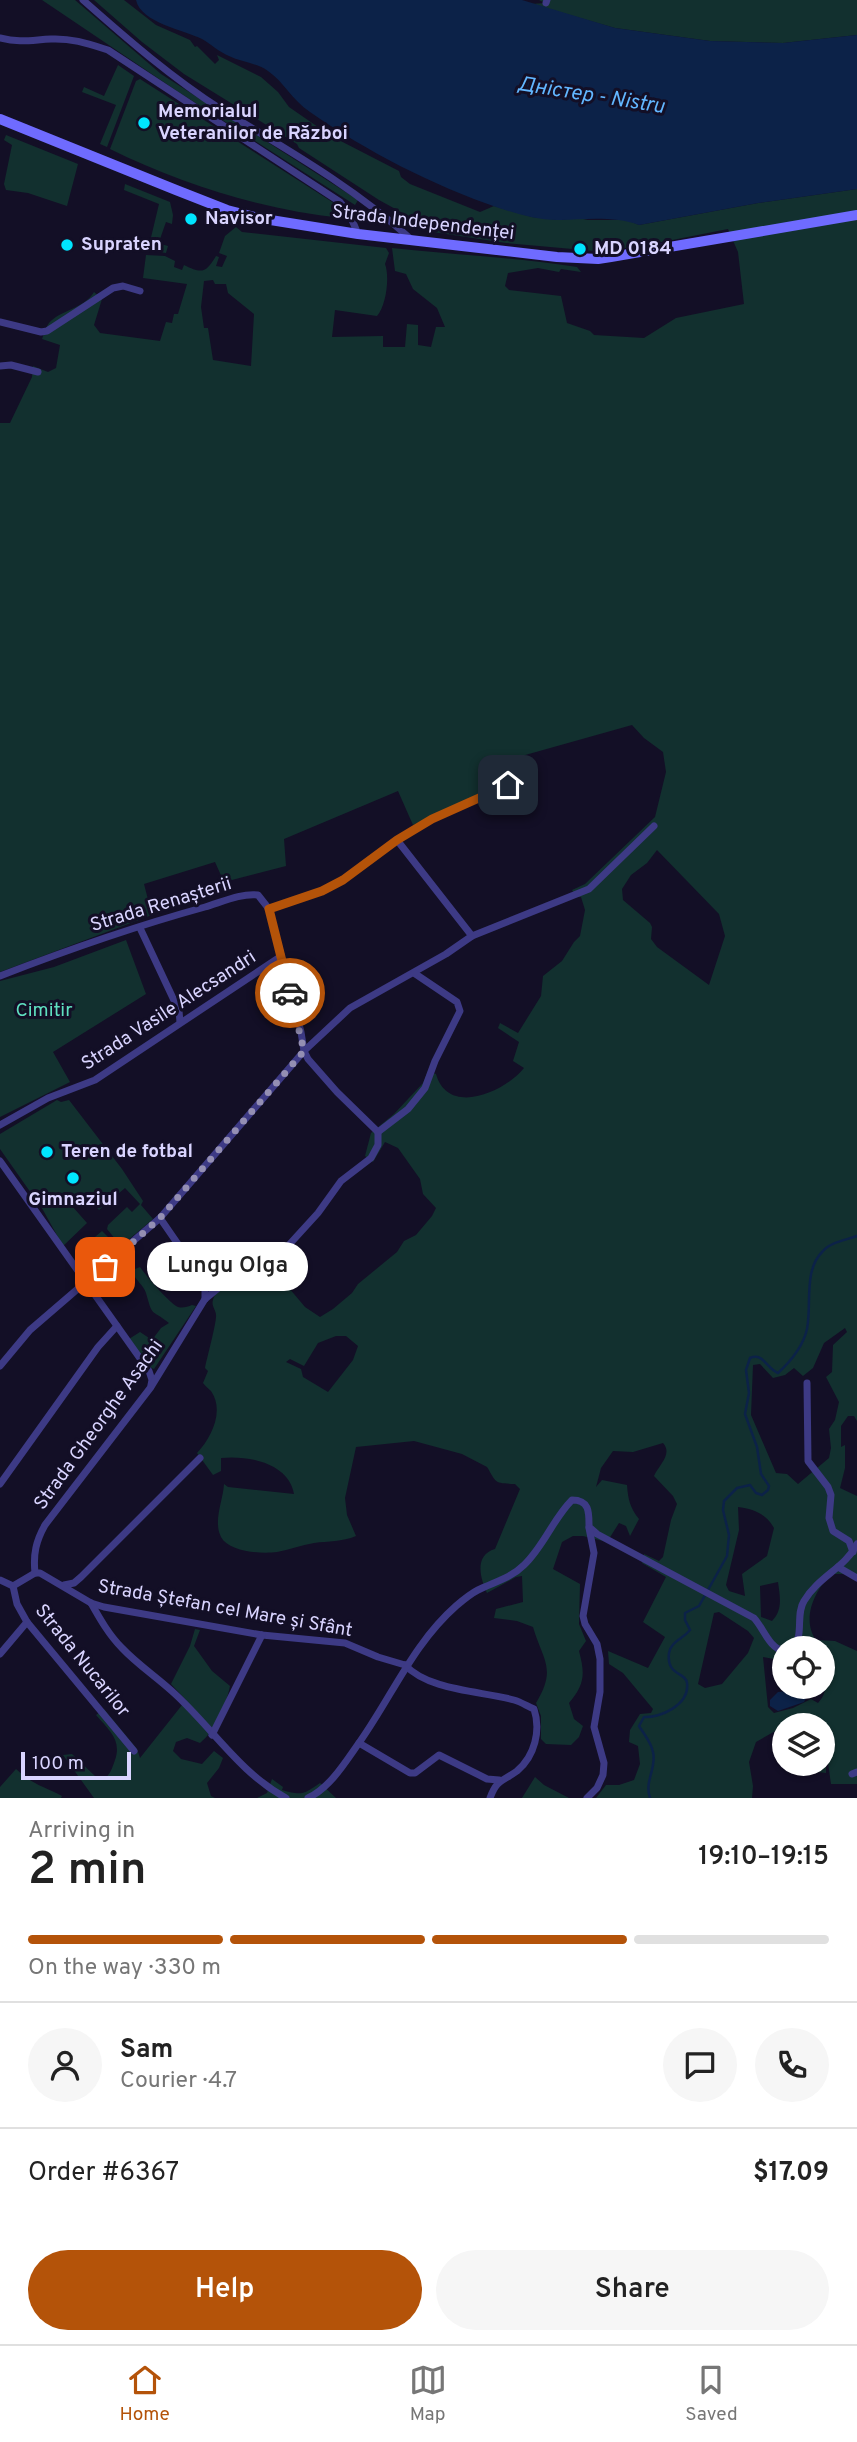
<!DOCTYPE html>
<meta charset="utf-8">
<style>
:root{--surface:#fff;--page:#f6f6f6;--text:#222;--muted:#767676;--line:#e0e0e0;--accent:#b45309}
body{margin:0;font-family:Overpass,sans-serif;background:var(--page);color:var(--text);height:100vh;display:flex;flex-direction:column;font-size:26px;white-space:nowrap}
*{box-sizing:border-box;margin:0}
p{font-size:23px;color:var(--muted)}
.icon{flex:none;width:38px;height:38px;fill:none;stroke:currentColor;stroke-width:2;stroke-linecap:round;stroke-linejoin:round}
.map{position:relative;height:1798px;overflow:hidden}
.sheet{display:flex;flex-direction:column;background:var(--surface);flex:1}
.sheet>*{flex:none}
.tools{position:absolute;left:772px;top:1636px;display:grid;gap:14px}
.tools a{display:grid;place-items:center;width:63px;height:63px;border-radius:50%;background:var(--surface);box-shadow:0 2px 5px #0004;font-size:35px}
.scale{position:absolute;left:21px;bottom:18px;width:110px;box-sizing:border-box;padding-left:7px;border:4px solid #d9d4ff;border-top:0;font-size:19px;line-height:24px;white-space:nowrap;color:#d9d4ff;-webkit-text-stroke:5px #130f26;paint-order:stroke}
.pin{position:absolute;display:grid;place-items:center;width:60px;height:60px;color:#fff;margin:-30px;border-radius:14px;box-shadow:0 4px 10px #0006}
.courier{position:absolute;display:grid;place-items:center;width:70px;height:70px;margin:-35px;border:5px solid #b45309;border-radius:50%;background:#fff;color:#222;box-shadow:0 2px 9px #0007}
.bubble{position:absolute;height:49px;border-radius:24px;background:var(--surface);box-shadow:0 2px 5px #0004;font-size:23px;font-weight:600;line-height:49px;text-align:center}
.headline em{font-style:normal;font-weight:600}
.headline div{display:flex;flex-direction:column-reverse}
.headline{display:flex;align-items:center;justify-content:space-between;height:119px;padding:0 28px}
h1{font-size:46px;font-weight:600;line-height:52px}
.bar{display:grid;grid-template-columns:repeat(4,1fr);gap:10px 7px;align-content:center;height:84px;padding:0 28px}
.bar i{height:9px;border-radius:5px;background:var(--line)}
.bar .current{background:var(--accent)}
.bar p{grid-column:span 4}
.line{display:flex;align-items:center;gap:18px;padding:0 28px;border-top:2px solid var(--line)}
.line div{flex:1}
.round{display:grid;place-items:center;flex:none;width:74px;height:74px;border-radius:37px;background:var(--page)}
.button{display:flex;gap:14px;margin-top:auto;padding:14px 28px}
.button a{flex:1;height:80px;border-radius:42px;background:var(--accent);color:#fff;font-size:28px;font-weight:600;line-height:80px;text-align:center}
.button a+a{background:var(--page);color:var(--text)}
.tab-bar{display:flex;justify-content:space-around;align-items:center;height:98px;border-top:2px solid var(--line);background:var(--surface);font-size:19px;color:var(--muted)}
.tab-bar a{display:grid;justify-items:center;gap:4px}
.tab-bar .current{color:var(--accent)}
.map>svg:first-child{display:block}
.green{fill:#12302f;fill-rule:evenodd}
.water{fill:#0c2248}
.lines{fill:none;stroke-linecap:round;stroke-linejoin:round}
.stream{stroke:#0c2248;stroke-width:2.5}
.minor{stroke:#3d3a85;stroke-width:7}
.secondary{stroke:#6f6bff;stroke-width:10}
.done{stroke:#948fb3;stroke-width:7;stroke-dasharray:0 12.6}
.route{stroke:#b45309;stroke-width:9}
.poi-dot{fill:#00e5ff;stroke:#130f26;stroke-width:2.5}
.labels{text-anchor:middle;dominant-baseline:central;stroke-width:6;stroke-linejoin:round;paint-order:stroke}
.poi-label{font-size:19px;font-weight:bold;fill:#d9d4ff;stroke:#130f26;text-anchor:start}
.street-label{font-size:19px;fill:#d9d4ff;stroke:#130f26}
.park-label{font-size:19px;fill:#5fe0c0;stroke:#130f26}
.water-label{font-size:21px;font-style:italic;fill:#62b6ff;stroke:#130f26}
</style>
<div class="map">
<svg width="857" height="1798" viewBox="0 0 857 1798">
<rect width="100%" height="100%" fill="#130f26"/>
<g class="green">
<polygon points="42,0 75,0 161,74 358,200 355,205 177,91"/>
<path d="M94,0H124L156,25L190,40L195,47L197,46L215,64L219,60L217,55L261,77L278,92L289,107L331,136L399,171L401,177L410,184L480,212L494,206L532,217L562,220L574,217L588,220H627L639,225L758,203L857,189V1421L854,1416H848L841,1426V1447L845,1445V1468L840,1488L857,1496V1574H831C815,1590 801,1619 816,1640L835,1641L857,1651V1784H831L826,1749V1773L818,1772L807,1765L822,1764V1726H784L756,1742L749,1762L753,1786L752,1798H596L606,1785H619L634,1780L640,1764L638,1746L629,1742L630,1730L640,1714L651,1713L653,1709L623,1673L609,1664L608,1651L648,1668L665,1637L643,1622L666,1577L642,1563L644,1554L659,1561L663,1557L671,1520L677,1504L673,1496L654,1476C659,1465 673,1454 663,1443L633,1452L613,1451L601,1468L596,1487L602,1480L627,1485C628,1499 630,1508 639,1519L630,1536L626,1526L619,1523L607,1542L583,1536H573L562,1542L553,1569L580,1584L579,1624L586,1641L579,1651C585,1674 585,1684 569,1703L574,1719L583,1726L579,1737L571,1745L546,1744L541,1739V1716L536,1703C557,1668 543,1661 533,1627L517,1621L494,1618L496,1609L523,1602L522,1576L516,1577L487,1593C480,1578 474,1555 495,1549L520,1489L515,1484C493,1483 497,1483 487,1467L462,1454L414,1441L356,1447L345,1498L347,1515L356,1536C342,1542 328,1541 314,1543C301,1545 289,1550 277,1552C261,1554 229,1552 221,1537C213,1521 223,1501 224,1484L228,1487L294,1494C289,1463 247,1455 221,1458V1471L213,1475L197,1453C211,1438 225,1411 211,1391C208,1388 205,1386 203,1383L208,1371L205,1368C207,1358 217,1321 216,1315C216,1310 211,1306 213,1300C217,1283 265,1262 281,1260C291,1269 294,1276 289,1288L305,1307L320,1317L333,1309L352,1293L358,1284L397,1252L404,1241L416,1235L432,1216L436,1208L423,1194L420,1179L398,1148L385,1142L373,1162L365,1156L371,1133L394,1114L423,1083L428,1071L436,1074C448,1117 505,1092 524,1068L513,1061L519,1042L498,1028L500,1023L518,1033L541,996L543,976L562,961L574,942L580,936L585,910L581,897H576L572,890L585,884L655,817L666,772L663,752L644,738L632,725L511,759L512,778L413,825L398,791L284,839L286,866L224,882L215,862L144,884L152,915L0,972V423H10L32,377L33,366L48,372L56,368L60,345L42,339C44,334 46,327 49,323C60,310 84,309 94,292L102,299L94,325L100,333L160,341L166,322L172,323L174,314H178L187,284L143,278L146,255L165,256L175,261L174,267L182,270L184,265C202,274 206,273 216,256L219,257L216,266L222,267L227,256L219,253L225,236L236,227L242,232L386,248L389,253L385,264C390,277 386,306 377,316L335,310L332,337L383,336V347H405L407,324L418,325V345L431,347L436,327H445L437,308L413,289L406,274L395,271L392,248C454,255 516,257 577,267L581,272L561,269L559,272L538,268L508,273L505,286L509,290L561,296L567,323L590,331L594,335L644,338L676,318L744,304L738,252L728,229L637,247L595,251L506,243L413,229L410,217L379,200L299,148L297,144L184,74L142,42ZM213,280L215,284H226L228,293L254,314L251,366L213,360L208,328H204L201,307L204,281ZM657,850L719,914L725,936L709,985L657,947L651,939L652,927L650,923L623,900L622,889L631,875L647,863ZM845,1328L847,1332L833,1345L832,1372L826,1377L839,1402L835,1420L829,1429L831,1448L829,1458L798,1484L787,1474L776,1473L751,1415L753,1365L760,1364L773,1378L785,1375L794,1368L803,1376L813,1368L824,1343ZM336,1336H346L358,1346L353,1360L328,1392L303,1377L301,1369L286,1362L290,1359L304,1366L318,1343ZM738,1507C754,1509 766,1514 774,1528L767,1556L742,1574L745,1596L729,1591L726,1585L739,1530ZM778,1582C780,1597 783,1610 772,1621L761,1617L760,1586ZM719,1612L748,1631L754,1638L748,1653L722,1684L705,1688L698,1684L714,1613ZM784,1648H822C823,1656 821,1664 823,1672C825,1685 828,1692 818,1703L811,1699L793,1708L774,1713L768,1707L763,1657L774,1659L784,1657Z"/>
<polygon points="539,0 857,0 857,35 783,43 710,41 615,28 531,4 545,3"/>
<polygon points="118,65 134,76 107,147 100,144 116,105 82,92 84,87 104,96"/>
<path d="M140,79L340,207L343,213L342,218C261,209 183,185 110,149L136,81Z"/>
<polygon points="6,135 78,164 67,206 28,193 6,190 4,184 12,145 4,140"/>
<polygon points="125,184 170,202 173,215 172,224 166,222 160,239 154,238 154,242 168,246 166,253 148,250 159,204 124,190"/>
<polygon points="126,940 146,994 53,1052 70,1082 0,1117 0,981 54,967"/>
<polygon points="57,1100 61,1102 69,1100 122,1169 143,1201 141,1205 153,1219 121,1246 107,1229 108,1225 127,1207 132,1212 140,1204 125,1188 99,1210 85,1194 72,1206 87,1223 63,1246 43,1210 0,1149 0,1134"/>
<polygon points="102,1231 119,1248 95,1268 85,1271 79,1263 88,1255 82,1248"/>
<path d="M140,1267C146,1276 167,1300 176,1306C181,1309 187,1307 192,1305L196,1306L154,1369L149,1367L129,1339L140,1332L152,1340L161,1328L169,1323C150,1308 153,1318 146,1293C144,1286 136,1280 133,1274L135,1269Z"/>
<path d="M195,1629L200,1630L194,1646L212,1671L230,1686C226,1705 215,1731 200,1743L187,1738L176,1742L173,1751L181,1759L202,1764L214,1751L223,1758L219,1768L207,1783L211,1796L215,1798H94L63,1755L72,1754L95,1776L104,1780C110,1774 112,1769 115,1760C122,1740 109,1730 96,1715L104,1709L137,1749L140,1758L186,1700L171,1684L190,1646Z"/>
<path d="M16,1769C33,1785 43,1786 62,1796L61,1798H0V1787Z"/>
<polygon points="535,1777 544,1785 569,1798 522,1798"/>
<path d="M272,1779L283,1787L282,1790C302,1796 304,1794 320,1783L336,1798H257L267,1793Z"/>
</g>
<g class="water">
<path d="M136,0H522L615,28L710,41L783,43L857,35V189L758,203L639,225C616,216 585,219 561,220C540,221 518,214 499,208C432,185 368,152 310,112C292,100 284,82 268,71C257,63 241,62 229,56C219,52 211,44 202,39C184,30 141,23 136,0Z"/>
<polygon points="802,1689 808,1694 804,1702 778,1711 770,1706 770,1700 778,1692"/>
</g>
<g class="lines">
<path class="stream" d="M650,1798C644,1781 657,1768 653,1752C651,1742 644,1734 639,1726L644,1717C660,1718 690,1705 687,1683C686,1672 666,1676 669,1653C671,1641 683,1639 690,1630L685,1620V1613L699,1606L727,1556L729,1535L723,1510L724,1501L737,1488L750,1485L756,1493L762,1495L768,1490L769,1486L761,1474L757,1447L745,1414L749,1393L746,1370L750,1358C763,1352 767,1369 778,1373C791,1361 803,1347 807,1329C812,1304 803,1270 823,1251C831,1242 846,1240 857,1236"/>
<g class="minor">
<path d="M83,0C127,39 172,78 222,110C288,150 355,188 412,240"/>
<polyline points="546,3 547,0"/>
<path d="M0,38C20,43 31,40 51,39C72,38 89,44 108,50L340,202L349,213L358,234"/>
<polyline points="0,322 41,332 47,331 113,288 123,286 140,291"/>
<polyline points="0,366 11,365 38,372"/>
<polyline points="397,840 472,936"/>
<polyline points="269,909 322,891 343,880 397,840 432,819 508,785"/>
<polyline points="140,928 179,1011 180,1022"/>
<path d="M0,976C67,950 136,926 205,907C222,902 241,893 258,895L269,909L301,1032L304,1051L308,1059L337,1092L378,1132"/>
<polyline points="0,1125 48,1098 95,1080 280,957"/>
<polyline points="0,1161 149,1371 152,1380 151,1385"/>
<polyline points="160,1218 202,1279 205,1286 205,1299"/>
<polyline points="0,1366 30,1330 160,1218 304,1051 350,1008 446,954 472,936 589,889 654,826"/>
<polyline points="807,1383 808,1461 828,1487 831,1495 829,1518 833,1531 849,1541 853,1552"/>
<polyline points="0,1484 98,1347 117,1326"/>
<polyline points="838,1567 857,1578"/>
<path d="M35,1573C33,1554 36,1541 45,1525L151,1387L205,1299L239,1271L266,1260L287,1247L318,1213L341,1181L371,1158L378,1145V1132L408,1109L425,1088L435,1061L460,1011L457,1002L414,973"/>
<polyline points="0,1580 13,1586"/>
<polyline points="64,1585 74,1583 81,1577 200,1458"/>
<polyline points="13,1586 35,1573 40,1573 91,1603 104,1607 262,1635 345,1643 378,1657 405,1665"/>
<polyline points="13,1586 17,1604 27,1622 134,1751"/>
<path d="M91,1603C100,1619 109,1635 122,1648C138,1665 158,1678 175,1694C213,1729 240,1773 286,1798"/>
<path d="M792,1648C805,1637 795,1615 804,1601C819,1576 845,1568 857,1544"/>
<polyline points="0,1654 27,1622"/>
<path d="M405,1665C429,1691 482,1691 514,1700C521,1702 527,1706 534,1709C541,1730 535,1756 517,1771C502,1782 497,1779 490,1798"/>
<polyline points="212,1735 262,1635"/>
<polyline points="359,1743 410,1773 415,1773 439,1755 487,1779 499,1780"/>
<polyline points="852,1774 857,1772"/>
<path d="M308,1798C331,1787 346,1761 361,1740C393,1694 414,1643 456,1606C463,1600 470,1594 478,1590C494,1582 511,1578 524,1565C544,1546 553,1519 572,1500C590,1500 589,1513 589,1527L597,1534L754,1618C764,1629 769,1648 784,1651"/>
<polyline points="587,1798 597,1788 603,1775 604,1763 594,1727 600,1692 600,1659 597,1644 585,1624 583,1616 594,1553 589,1528"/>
</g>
<polyline class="secondary" points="0,119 176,190 227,210 258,218 358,234 557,257 598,259 611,257 857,215"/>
</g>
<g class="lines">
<polyline class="done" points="105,1267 160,1218 304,1051 290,993"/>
<polyline class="route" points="290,993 269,909 322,891 343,880 397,840 432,819 508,785"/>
</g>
<g class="poi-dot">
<circle cx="144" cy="123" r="7"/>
<circle cx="191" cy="219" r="7"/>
<circle cx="67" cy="245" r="7"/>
<circle cx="580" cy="249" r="7"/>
<circle cx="47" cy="1152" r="7"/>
<circle cx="73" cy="1178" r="7"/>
</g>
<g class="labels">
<g class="poi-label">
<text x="158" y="112">Memorialul<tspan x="158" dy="22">Veteranilor de Război</tspan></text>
<text x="205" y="219">Navisor</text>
<text x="81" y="245">Supraten</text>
<text x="594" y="249">MD 0184</text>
<text x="61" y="1152">Teren de fotbal</text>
<text x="73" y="1200" text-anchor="middle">Gimnaziul</text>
</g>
<g class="street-label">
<text transform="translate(423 223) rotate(7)">Strada Independenței</text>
<text transform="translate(161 905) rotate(-17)">Strada Renașterii</text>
<text transform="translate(169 1011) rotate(-33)">Strada Vasile Alecsandri</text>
<text transform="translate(99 1425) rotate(-54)">Strada Gheorghe Asachi</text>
<text transform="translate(225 1609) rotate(10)">Strada Ștefan cel Mare și Sfânt</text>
<text transform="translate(82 1661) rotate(51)">Strada Nucarilor</text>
</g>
<g class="park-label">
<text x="44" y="1011">Cimitir</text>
</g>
<g class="water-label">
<text transform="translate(591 96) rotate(9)">Дністер - Nistru</text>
</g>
</g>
</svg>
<div class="tools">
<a><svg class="icon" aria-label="locate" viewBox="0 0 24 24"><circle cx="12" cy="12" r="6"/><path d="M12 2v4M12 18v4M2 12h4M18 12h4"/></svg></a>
<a><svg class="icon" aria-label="layers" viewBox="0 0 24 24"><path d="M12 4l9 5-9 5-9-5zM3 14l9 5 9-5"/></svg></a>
</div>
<div class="scale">100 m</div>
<div class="pin" style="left:105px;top:1267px;background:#ea580c"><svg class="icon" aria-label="bag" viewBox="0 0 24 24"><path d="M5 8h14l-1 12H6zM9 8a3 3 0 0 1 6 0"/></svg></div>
<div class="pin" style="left:508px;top:785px;background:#1f2937"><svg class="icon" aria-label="home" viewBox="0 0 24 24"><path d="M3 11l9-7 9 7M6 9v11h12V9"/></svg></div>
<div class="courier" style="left:290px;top:993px"><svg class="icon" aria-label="car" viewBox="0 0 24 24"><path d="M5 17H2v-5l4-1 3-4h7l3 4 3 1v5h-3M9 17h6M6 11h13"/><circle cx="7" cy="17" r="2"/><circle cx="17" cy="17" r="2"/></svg></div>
<div class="bubble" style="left:147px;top:1242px;width:161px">Lungu Olga</div>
</div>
<section class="sheet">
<div class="headline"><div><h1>2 min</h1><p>Arriving in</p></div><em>19:10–19:15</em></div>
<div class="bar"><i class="current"></i><i class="current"></i><i class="current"></i><i></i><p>On the way · 330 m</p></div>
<div class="line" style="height:126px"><a class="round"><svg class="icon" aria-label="person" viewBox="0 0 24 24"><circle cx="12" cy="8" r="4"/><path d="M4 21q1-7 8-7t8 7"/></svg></a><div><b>Sam</b><p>Courier · 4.7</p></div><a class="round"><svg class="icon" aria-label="chat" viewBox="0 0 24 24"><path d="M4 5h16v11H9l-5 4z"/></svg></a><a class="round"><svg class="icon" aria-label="phone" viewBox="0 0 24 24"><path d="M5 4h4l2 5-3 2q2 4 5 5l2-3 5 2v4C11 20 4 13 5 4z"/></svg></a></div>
<div class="line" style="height:91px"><div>Order #6367</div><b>$17.09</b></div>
<div class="button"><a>Help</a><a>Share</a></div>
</section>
<nav class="tab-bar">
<a class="current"><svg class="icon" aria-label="home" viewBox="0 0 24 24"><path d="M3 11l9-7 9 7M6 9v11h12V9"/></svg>Home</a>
<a><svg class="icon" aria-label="map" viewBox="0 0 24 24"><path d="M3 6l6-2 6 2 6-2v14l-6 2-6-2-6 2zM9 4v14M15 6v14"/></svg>Map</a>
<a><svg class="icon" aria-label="saved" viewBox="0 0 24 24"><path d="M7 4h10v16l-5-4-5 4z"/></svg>Saved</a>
</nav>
